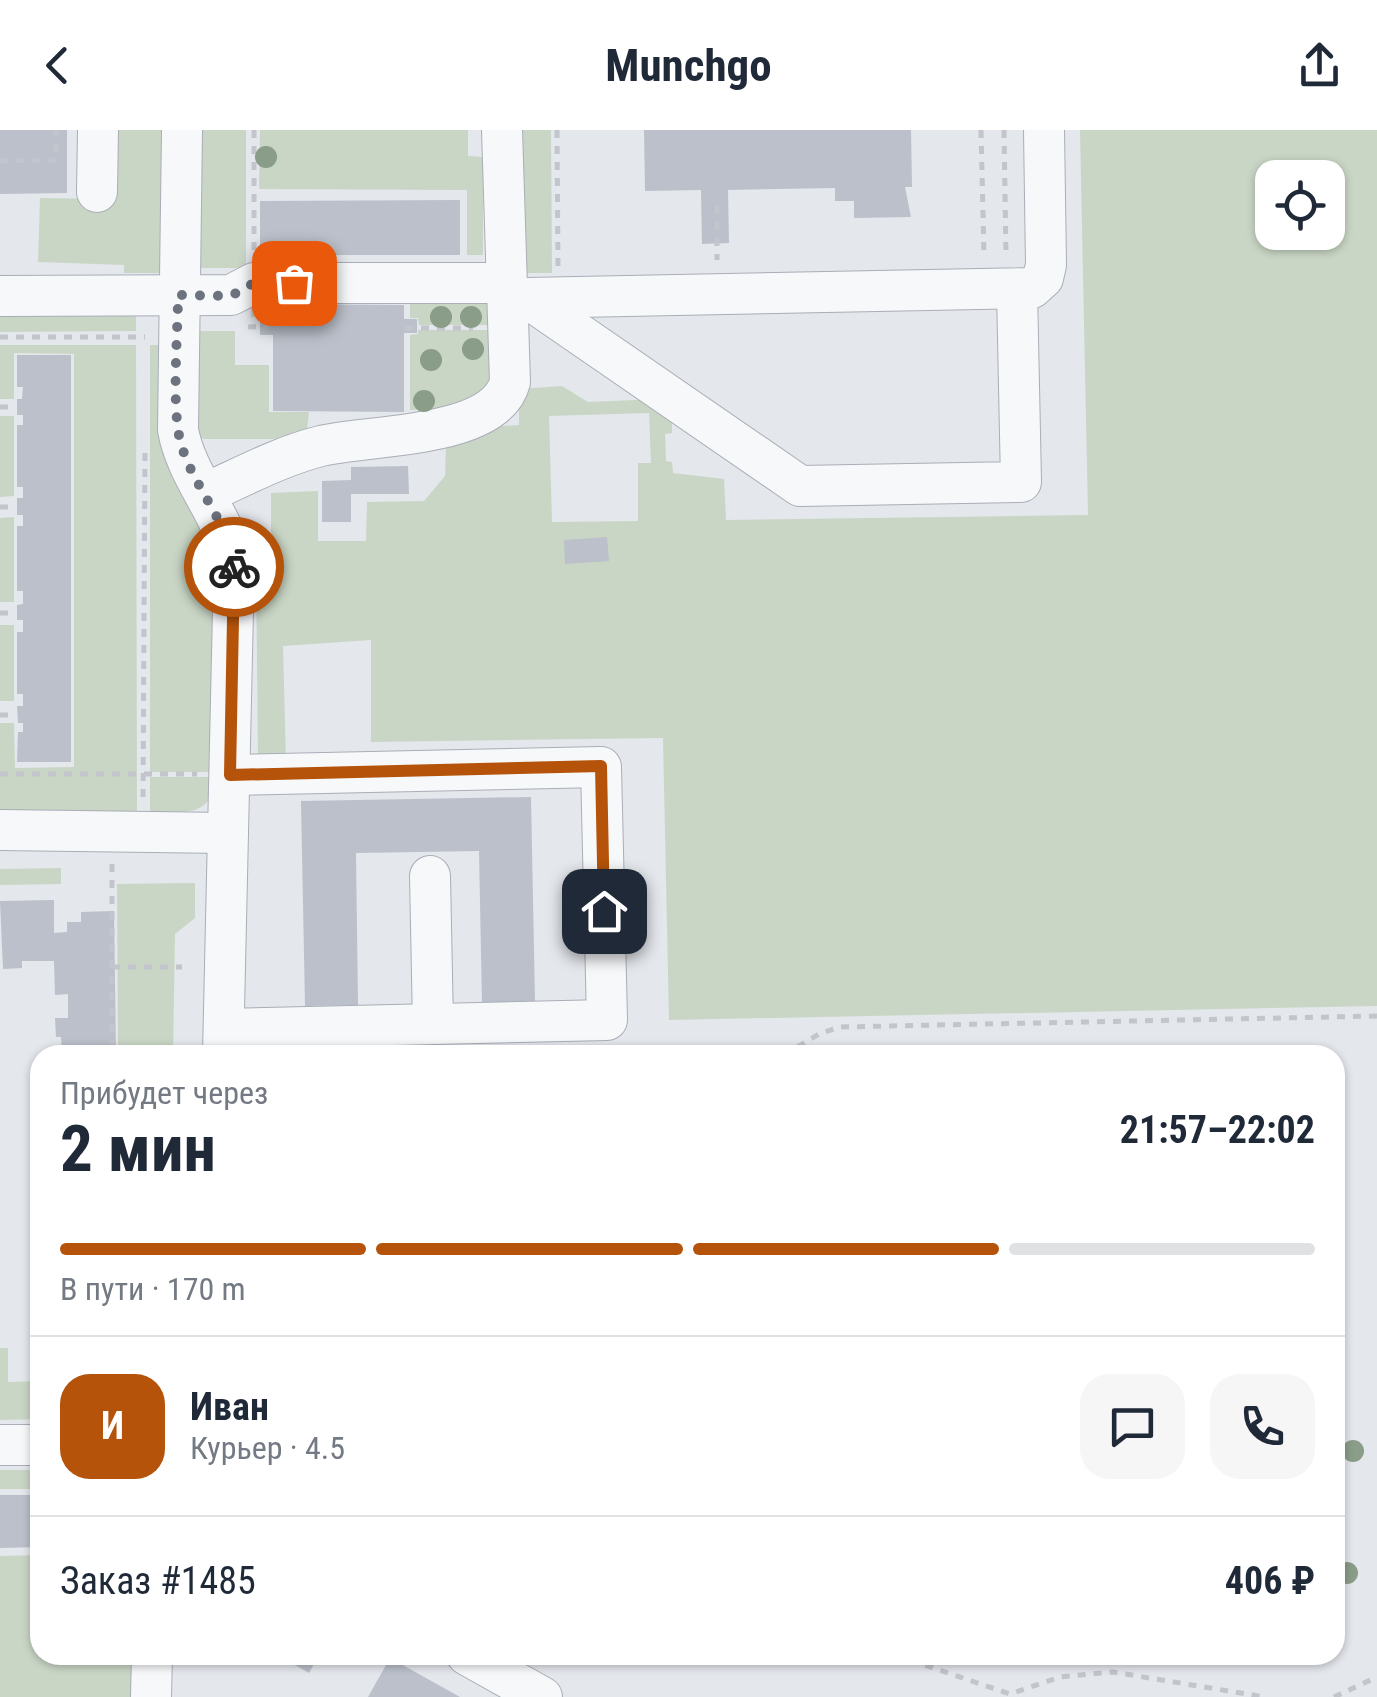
<!DOCTYPE html>
<html lang="ru">
<meta charset="utf-8">
<style>
:root{--surface:#fff;--page:#f6f6f7;--text:#1f2937;--muted:#747a83;--line:#e0e1e3;--accent:#b45309}
body{margin:0;font-family:"Roboto Condensed",sans-serif;background:var(--page);color:var(--text);height:100vh;display:flex;flex-direction:column;font-size:38px;white-space:nowrap}
*{box-sizing:border-box;margin:0}
p{font-size:32px;color:var(--muted)}
.icon{flex:none;width:55px;height:55px;fill:none;stroke:currentColor;stroke-width:2;stroke-linecap:round;stroke-linejoin:round}
.map{position:relative;flex:1;overflow:hidden}
.details{position:absolute;left:30px;top:915px;width:1315px;height:620px;display:flex;flex-direction:column;background:var(--surface);border-radius:30px;box-shadow:0 2px 8px #0004}
.details>*{flex:none}
.controls{position:absolute;left:1255px;top:30px;display:grid;gap:20px}
.controls a{display:grid;place-items:center;width:90px;height:90px;border-radius:20px;background:var(--surface);box-shadow:0 2px 8px #0004;font-size:50px}
.pin{position:absolute;display:grid;place-items:center;width:85px;height:85px;color:#fff;margin:-42px;border-radius:20px;box-shadow:0 5px 15px #0006}
.courier{position:absolute;display:grid;place-items:center;width:100px;height:100px;margin:-50px;border:8px solid #b45309;border-radius:50%;background:#fff;color:#222;box-shadow:0 2px 12px #0007}
.head em{font-style:normal;font-weight:700}
.head div{display:flex;flex-direction:column-reverse}
.head{display:flex;align-items:center;justify-content:space-between;height:170px;padding:0 30px}
h1{font-size:65px;font-weight:700;line-height:75px}
.bar{display:grid;grid-template-columns:repeat(4,1fr);gap:15px 10px;align-content:center;height:120px;padding:0 30px}
.bar i{height:12px;border-radius:8px;background:var(--line)}
.bar .current{background:var(--accent)}
.bar p{grid-column:span 4}
.line{display:flex;align-items:center;gap:25px;padding:0 30px;border-top:2px solid var(--line)}
.line div{flex:1}
.round{display:grid;place-items:center;flex:none;width:105px;height:105px;border-radius:30px;background:var(--page)}
header{display:flex;justify-content:space-between;align-items:center;height:130px;padding:0 30px;background:var(--surface);font-size:45px;font-weight:700}
.map>svg:first-child{display:block}
.green{fill:#c9d6c5;fill-rule:evenodd}
.building{fill:#bbc0ca}
.lines{fill:none;stroke-linecap:round;stroke-linejoin:round}
.minor-casing{stroke:#a9aeb7;stroke-width:42}
.path{stroke:#c2c5cb;stroke-width:5;stroke-dasharray:8 8;stroke-linecap:butt}
.minor{stroke:#f7f8fa;stroke-width:40}
.tree{fill:#899d89}
.done{stroke:#6c737f;stroke-width:10;stroke-dasharray:0 18}
.route{stroke:#b45309;stroke-width:12}
</style>
<header><svg class="icon" aria-label="back" viewBox="0 0 24 24"><path d="M15 5l-7 7 7 7"/></svg>Munchgo<svg class="icon" aria-label="share" viewBox="0 0 24 24"><path d="M12 15V3M7 8l5-5 5 5M5 13v7h14v-7"/></svg></header>
<div class="map">
<svg width="1377" height="1567" viewBox="0 0 1377 1567">
<rect width="100%" height="100%" fill="#e4e7ec"/>
<g class="green">
<polygon points="110,0 168,0 164,143 124,143 124,135 38,132 40,68 108,69"/>
<polygon points="192,0 246,0 246,138 191,138"/>
<polygon points="260,0 468,0 468,26 483,27 483,125 467,125 467,60 259,59"/>
<polygon points="516,0 551,0 552,143 517,143"/>
<path d="M1080,0H1377V876L669,890L663,608L371,612V510L283,516L286,633L258,627L256,436L271,435V363L318,361V411H366L367,372L424,371L445,346L446,313L468,298L519,295V259L562,256L588,272L658,269L672,281V303L665,304L666,331L672,332L673,343L724,349L726,390L1088,385ZM1272,48H1328V102H1272ZM649,283L651,333H638V391L552,392L549,286Z"/>
<polygon points="251,162 488,162 495,195 419,195 418,188 410,188 410,173 405,172 270,174 269,187 251,187"/>
<polygon points="0,178 136,178 136,201 0,202"/>
<polygon points="418,200 495,200 494,267 469,280 410,280 410,205 418,204"/>
<polygon points="187,201 235,201 235,235 269,235 269,282 309,282 306,309 204,309 196,306"/>
<polygon points="0,215 136,215 137,681 0,681 0,593 14,593 15,638 74,637 74,224 14,223 14,269 0,269"/>
<polygon points="150,215 167,215 222,425 222,642 150,642"/>
<polygon points="0,286 14,286 14,366 0,367"/>
<polygon points="14,387 14,472 0,472 0,388"/>
<rect x="0" y="495" width="14" height="76"/>
<path d="M150,647H222C204,689 191,681 150,682Z"/>
<polygon points="61,738 61,754 0,755 0,739"/>
<polygon points="195,753 195,788 175,804 173,925 118,925 117,754"/>
<polygon points="0,1218 8,1218 8,1252 40,1251 40,1289 0,1290"/>
<rect x="0" y="1340" width="40" height="19"/>
<polygon points="40,1425 40,1525 133,1525 133,1567 0,1567 0,1426"/>
</g>
<g class="building">
<polygon points="0,0 67,0 67,63 0,64"/>
<polygon points="644,0 911,0 912,57 905,57 911,87 854,88 854,71 835,71 835,58 728,60 729,113 702,114 701,60 645,61"/>
<polygon points="460,70 460,125 260,125 260,71"/>
<polygon points="273,174 404,175 404,189 417,189 417,203 404,203 404,282 273,281 273,205 260,205 260,187 273,187"/>
<polygon points="17,225 71,225 71,632 17,632 18,602 23,602 23,593 18,593 17,576 23,576 23,564 17,564 17,502 23,502 23,490 17,490 17,475 23,474 23,461 17,461 17,396 23,396 23,385 17,385 17,368 23,368 23,357 17,357 17,295 23,295 23,285 17,285 17,269 22,269 23,257 17,257"/>
<polygon points="408,336 409,364 351,364 351,392 322,392 322,351 351,350 351,337"/>
<polygon points="607,407 609,431 565,434 564,410"/>
<polygon points="531,667 535,872 482,873 479,721 356,723 358,875 305,876 301,671"/>
<polygon points="54,770 54,803 67,802 67,792 81,792 81,782 114,781 116,925 62,925 61,907 56,907 55,888 68,888 68,864 55,865 54,831 22,831 22,838 3,839 0,771"/>
<polygon points="0,1365 40,1365 40,1417 0,1418"/>
<polygon points="277,1525 319,1525 309,1543"/>
<polygon points="390,1528 460,1567 368,1567"/>
</g>
<g class="lines">
<g class="minor-casing">
<g id="minor">
<path d="M182,0L178,300C187,349 226,386 234,436L223,925"/>
<polyline points="97,62 98,0"/>
<polyline points="0,166 231,165 254,153 504,153"/>
<polyline points="527,168 800,356 1021,352 1017,160"/>
<polyline points="527,168 1032,158 1043,148 1046,135 1044,0"/>
<path d="M206,363C244,346 281,326 321,316C369,304 495,309 510,252L502,0"/>
<polyline points="0,700 228,703"/>
<polyline points="430,746 433,894"/>
<polyline points="224,899 607,890 601,637 230,645"/>
<polyline points="0,1315 40,1315"/>
<polyline points="467,1525 542,1567"/>
<polyline points="151,1567 152,1525"/>
</g>
</g>
<g class="path">
<polyline points="254,0 254,120"/>
<polyline points="557,0 558,136"/>
<polyline points="981,0 984,126"/>
<polyline points="1004,0 1006,126"/>
<polyline points="0,31 56,30 56,0"/>
<polyline points="717,76 717,130"/>
<polyline points="248,197 270,196"/>
<polyline points="405,198 473,198"/>
<polyline points="0,207 145,207"/>
<polyline points="0,277 15,277"/>
<polyline points="0,377 15,377"/>
<polyline points="0,483 16,483"/>
<polyline points="0,585 16,585"/>
<polyline points="0,644 197,644"/>
<polyline points="143,667 145,318"/>
<polyline points="112,734 112,925"/>
<polyline points="112,837 182,837"/>
<polyline points="784,925 819,904 840,897 1377,886"/>
<polyline points="895,1525 1010,1564 1060,1547 1113,1542 1265,1567"/>
<polyline points="1334,1567 1377,1547"/>
</g>
<use href="#minor" class="minor"/>
</g>
<g class="tree">
<circle cx="266" cy="27" r="11"/>
<circle cx="441" cy="187" r="11"/>
<circle cx="471" cy="187" r="11"/>
<circle cx="473" cy="219" r="11"/>
<circle cx="431" cy="230" r="11"/>
<circle cx="424" cy="271" r="11"/>
<circle cx="1353" cy="1321" r="11"/>
<circle cx="1347" cy="1443" r="11"/>
</g>
<g class="lines">
<path class="done" d="M234,437C227,388 194,359 181,314C171,279 178,204 178,165L231,166L254,153H294"/>
<polyline class="route" points="234,437 230,645 601,636 604,781"/>
</g>
</svg>
<div class="controls">
<a><svg class="icon" aria-label="locate" viewBox="0 0 24 24"><circle cx="12" cy="12" r="6"/><path d="M12 2v4M12 18v4M2 12h4M18 12h4"/></svg></a>
</div>
<div class="pin" style="left:294px;top:153px;background:#ea580c"><svg class="icon" aria-label="bag" viewBox="0 0 24 24"><path d="M5 8h14l-1 12H6zM9 8a3 3 0 0 1 6 0"/></svg></div>
<div class="pin" style="left:604px;top:781px;background:#1f2937"><svg class="icon" aria-label="home" viewBox="0 0 24 24"><path d="M3 11l9-7 9 7M6 9v11h12V9"/></svg></div>
<div class="courier" style="left:234px;top:437px"><svg class="icon" aria-label="bike" viewBox="0 0 24 24"><circle cx="6" cy="16" r="4"/><circle cx="18" cy="16" r="4"/><path d="M6 16l4-8h5l3 8M10 8l3 8H6M13 5h3"/></svg></div>
<section class="details">
<div class="head"><div><h1>2 мин</h1><p>Прибудет через</p></div><em>21:57–22:02</em></div>
<div class="bar"><i class="current"></i><i class="current"></i><i class="current"></i><i></i><p>В пути · 170 m</p></div>
<div class="line" style="height:180px"><b class="round" style="background:var(--accent);color:#fff">И</b><div><b>Иван</b><p>Курьер · 4.5</p></div><a class="round"><svg class="icon" aria-label="chat" viewBox="0 0 24 24"><path d="M4 5h16v11H9l-5 4z"/></svg></a><a class="round"><svg class="icon" aria-label="phone" viewBox="0 0 24 24"><path d="M5 4h4l2 5-3 2q2 4 5 5l2-3 5 2v4C11 20 4 13 5 4z"/></svg></a></div>
<div class="line" style="height:130px"><div>Заказ #1485</div><b>406 ₽</b></div>
</section>
</div>
